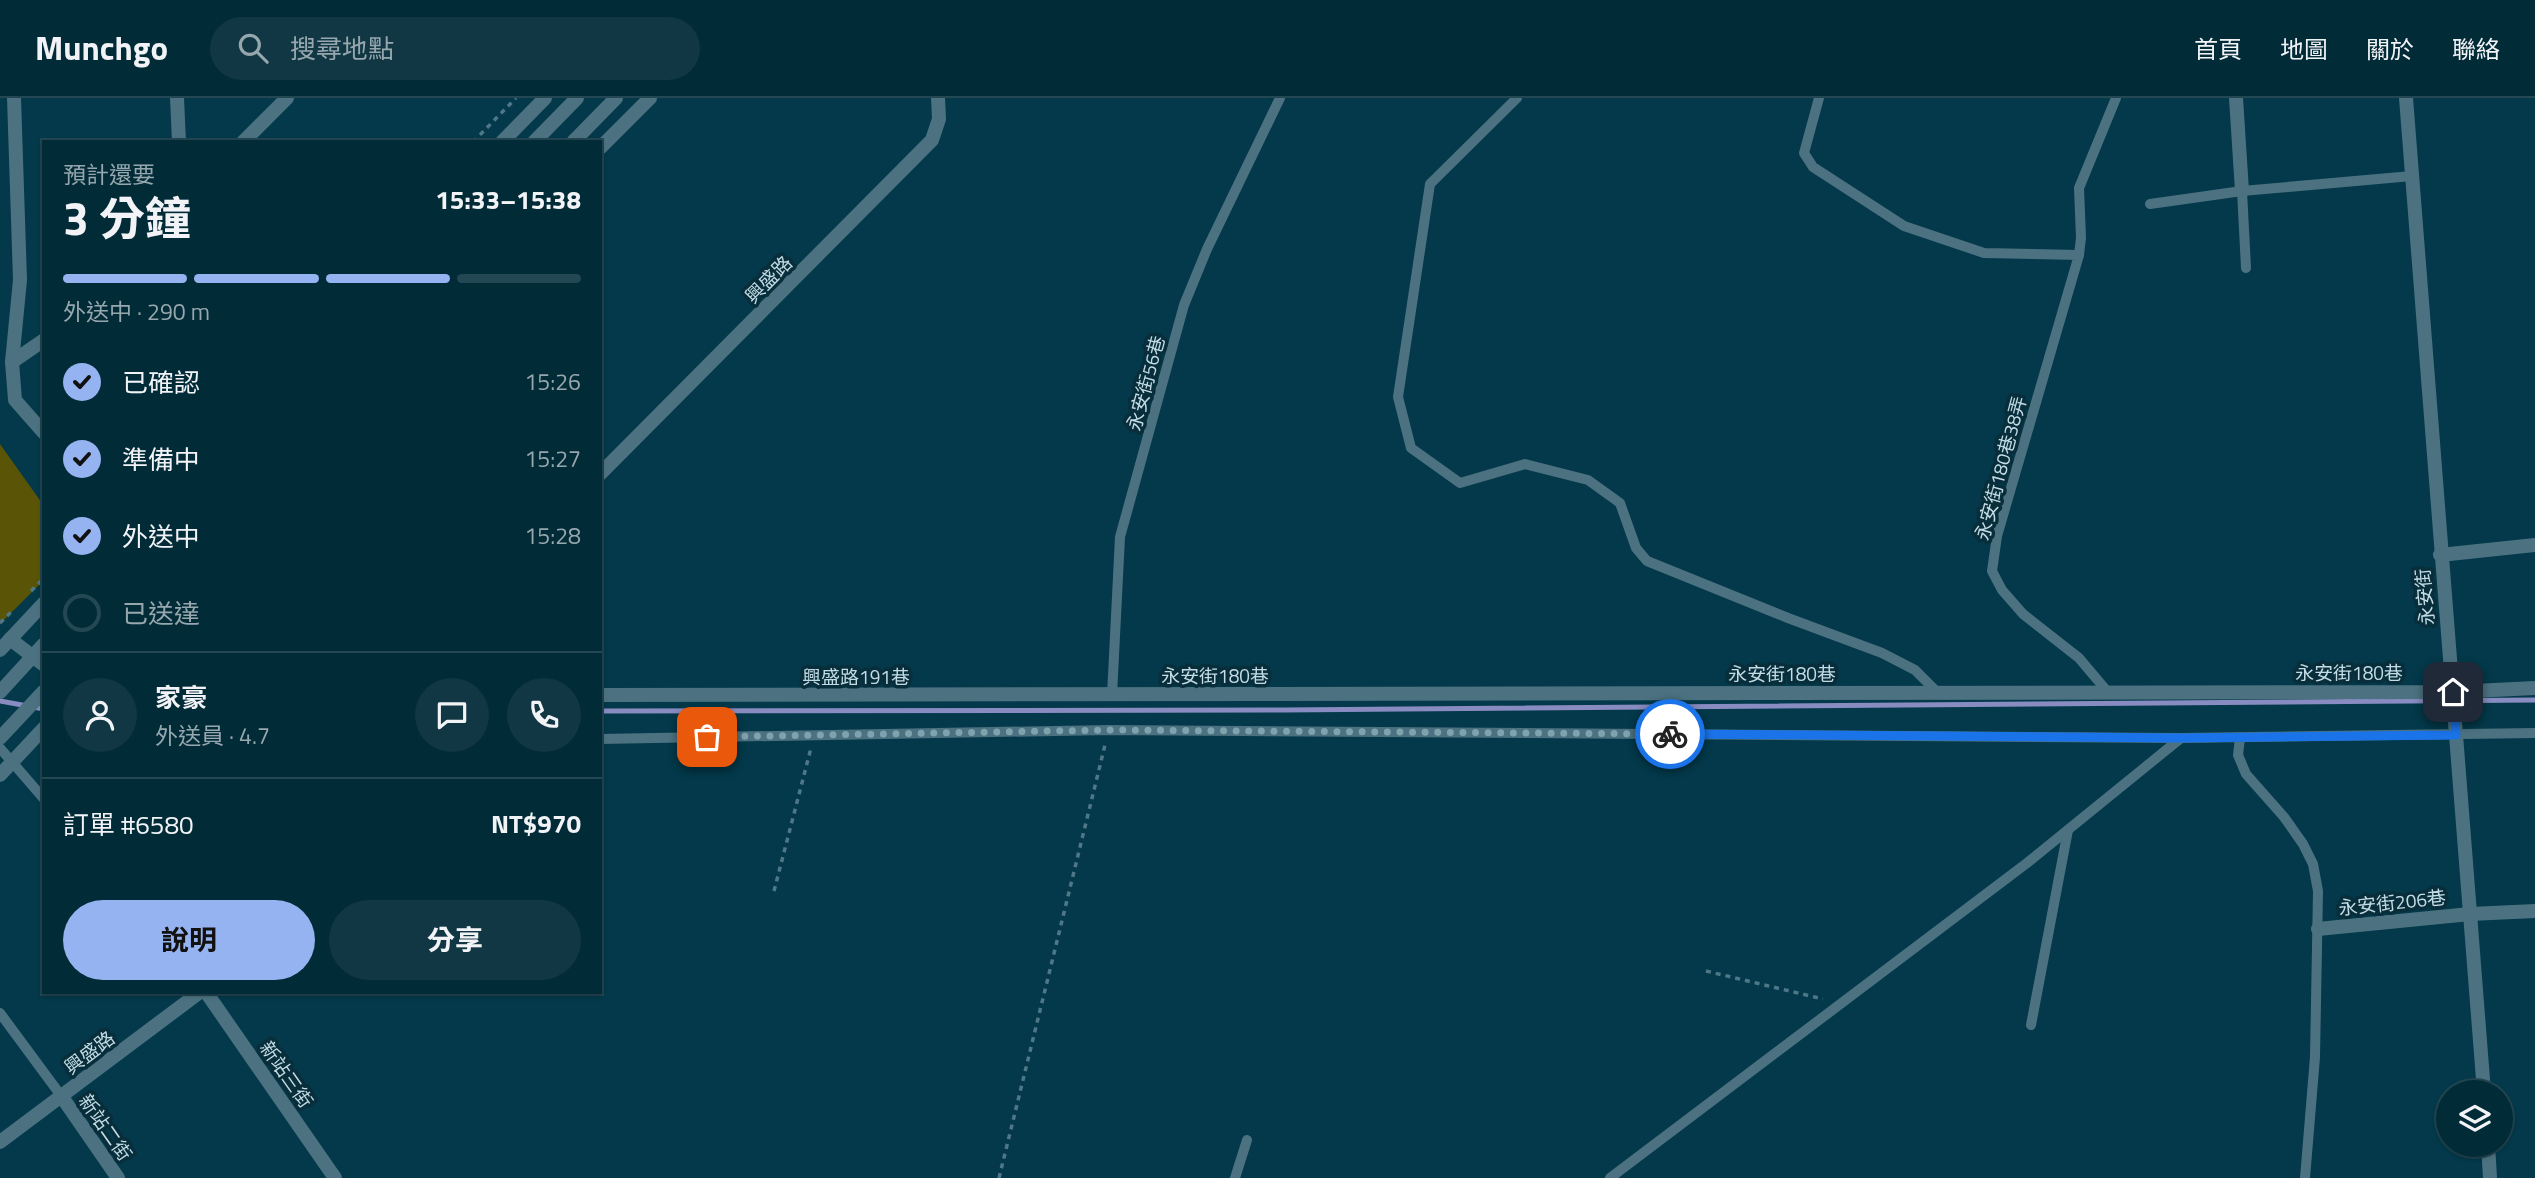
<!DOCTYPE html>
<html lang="zh-TW">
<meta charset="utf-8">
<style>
:root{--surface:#022b38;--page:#103743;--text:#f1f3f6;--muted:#96a7ae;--line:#234753;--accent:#95b2f1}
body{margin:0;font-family:"Titillium Web","Noto Sans TC",sans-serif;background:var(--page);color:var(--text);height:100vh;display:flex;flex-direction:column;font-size:26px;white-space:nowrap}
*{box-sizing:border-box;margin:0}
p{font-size:23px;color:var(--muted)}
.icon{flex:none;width:38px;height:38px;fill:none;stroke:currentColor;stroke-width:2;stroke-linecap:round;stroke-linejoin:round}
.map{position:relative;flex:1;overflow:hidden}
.panel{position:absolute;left:42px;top:42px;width:560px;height:854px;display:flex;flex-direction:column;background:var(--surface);border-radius:0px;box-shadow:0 2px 5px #0004,0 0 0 2px var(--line)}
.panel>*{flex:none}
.tools{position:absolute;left:2436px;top:982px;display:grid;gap:14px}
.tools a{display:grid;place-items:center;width:77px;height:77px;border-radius:50%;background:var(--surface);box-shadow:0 2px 5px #0004,0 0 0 2px var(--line);font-size:35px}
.pin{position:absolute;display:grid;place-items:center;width:60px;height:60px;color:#fff;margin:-30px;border-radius:14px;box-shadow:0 4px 10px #0006}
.courier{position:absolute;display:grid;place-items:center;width:70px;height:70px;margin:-35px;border:5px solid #1a73e8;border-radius:50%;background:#fff;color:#222;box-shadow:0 2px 9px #0007}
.headline em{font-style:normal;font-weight:700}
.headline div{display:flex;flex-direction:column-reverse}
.headline{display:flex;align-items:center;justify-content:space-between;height:119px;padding:0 21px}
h1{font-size:46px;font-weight:700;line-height:52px}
.bar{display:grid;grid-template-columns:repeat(4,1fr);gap:10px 7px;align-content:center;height:84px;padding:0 21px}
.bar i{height:9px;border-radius:5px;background:var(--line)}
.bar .active{background:var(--accent)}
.bar p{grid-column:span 4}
.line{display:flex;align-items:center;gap:18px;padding:0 21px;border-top:2px solid var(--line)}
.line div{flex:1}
.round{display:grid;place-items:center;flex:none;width:74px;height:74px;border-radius:37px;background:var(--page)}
ol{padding:0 21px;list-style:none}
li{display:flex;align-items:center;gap:21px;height:77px}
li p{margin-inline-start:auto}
li .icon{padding:7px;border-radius:50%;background:var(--accent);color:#111;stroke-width:4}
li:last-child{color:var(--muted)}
li i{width:38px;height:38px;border:4px solid var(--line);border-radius:50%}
.cta{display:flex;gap:14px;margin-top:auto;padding:14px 21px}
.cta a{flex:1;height:80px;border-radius:42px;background:var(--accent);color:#111;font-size:28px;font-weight:700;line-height:80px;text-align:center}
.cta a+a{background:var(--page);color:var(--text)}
header{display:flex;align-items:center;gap:42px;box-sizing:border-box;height:98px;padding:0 35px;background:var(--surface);border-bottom:2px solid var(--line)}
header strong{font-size:33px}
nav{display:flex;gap:38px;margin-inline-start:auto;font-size:24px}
.search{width:490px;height:63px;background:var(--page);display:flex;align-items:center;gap:18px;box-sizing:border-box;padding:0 24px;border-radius:38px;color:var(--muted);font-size:26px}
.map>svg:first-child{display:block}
.green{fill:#5a5506}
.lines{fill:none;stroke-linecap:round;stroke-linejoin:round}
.stream{stroke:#888cc1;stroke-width:5}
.path{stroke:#4e7887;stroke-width:3.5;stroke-dasharray:5 5;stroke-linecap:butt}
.service{stroke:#4c7281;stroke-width:10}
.minor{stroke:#4c7281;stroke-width:14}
.tertiary{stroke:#4c7281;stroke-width:14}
.done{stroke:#7fa2af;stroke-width:7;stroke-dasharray:0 12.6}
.route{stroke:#1a73e8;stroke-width:9}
.labels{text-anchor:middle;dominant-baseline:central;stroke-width:7;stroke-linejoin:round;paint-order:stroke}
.street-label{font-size:19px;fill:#c2dbe5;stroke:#082e3b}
</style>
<header>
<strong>Munchgo</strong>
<div class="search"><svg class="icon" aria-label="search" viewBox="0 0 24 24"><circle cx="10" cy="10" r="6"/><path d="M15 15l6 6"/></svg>搜尋地點</div>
<nav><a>首頁</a><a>地圖</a><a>關於</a><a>聯絡</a></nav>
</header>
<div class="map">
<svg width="2535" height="1080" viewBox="0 0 2535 1080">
<rect width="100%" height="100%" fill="#03394a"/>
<polygon class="green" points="0,346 44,408 44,482 0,526"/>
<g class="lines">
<g class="stream">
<polyline points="0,603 44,611"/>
<polyline points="600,613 1284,612 2535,602"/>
</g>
<g class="path">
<polyline points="473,44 516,0"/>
<polyline points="31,493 44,480"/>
<polyline points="0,525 13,512"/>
<polyline points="774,793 811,650"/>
<polyline points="1706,873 1823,901"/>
<polyline points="999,1080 1105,647"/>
</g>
<g class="service">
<polyline points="1517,0 1430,86 1398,299 1411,350 1460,385 1525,366 1588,382 1620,405 1636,450 1647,463 1788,520 1882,555 1915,572 1937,594"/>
<polyline points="1819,0 1804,55 1813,69 1904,128 1984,155 2079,157 1997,438 1992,473 2002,492 2023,516 2079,560 2106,592"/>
<polyline points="2242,93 2246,170"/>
<polyline points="2150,106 2242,93 2412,78"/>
<polyline points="2079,157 2081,140 2079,90 2116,0"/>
<polyline points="1112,597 1120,439 1184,207 1207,151 1280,0"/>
<polyline points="2240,640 2238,657 2246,676 2284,719 2303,746 2313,766 2318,793 2315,959 2305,1080"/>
<polyline points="600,641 1109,632 2181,640 2535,635"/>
<polyline points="0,650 44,701"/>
<polyline points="0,915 62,999"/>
<polyline points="2031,927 2068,732"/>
<polyline points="1235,1080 1247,1042"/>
<polyline points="1610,1080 2027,765 2181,640"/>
</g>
<g class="minor">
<polyline points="14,0 20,182 12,264 15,302 44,335"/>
<polyline points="177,0 179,44"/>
<polyline points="2236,0 2242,93"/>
<polyline points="2406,0 2484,994"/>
<polyline points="243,44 287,0"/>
<polyline points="12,264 44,242"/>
<polyline points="600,376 932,42 939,21 938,0"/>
<polyline points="2440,457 2535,447"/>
<polyline points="2318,831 2470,816 2535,813"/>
<polyline points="206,894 335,1080"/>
<polyline points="62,999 118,1080"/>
<polyline points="0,1044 200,894"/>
<polyline points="2488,1046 2490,1080"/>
</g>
<g class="tertiary">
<polyline points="502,44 545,0"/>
<polyline points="534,44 577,0"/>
<polyline points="573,44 616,0"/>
<polyline points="600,50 650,0"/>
<polyline points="10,541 44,567"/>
<polyline points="0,552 44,505"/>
<polyline points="0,594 44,546"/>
<polyline points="600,597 2453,594 2535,590"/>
<polyline points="0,640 44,593"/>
<polyline points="0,677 44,630"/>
</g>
</g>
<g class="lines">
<polyline class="done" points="707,639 1109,632 1670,636"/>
<polyline class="route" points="1670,636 2181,640 2456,637 2453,594"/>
</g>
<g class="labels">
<g class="street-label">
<text transform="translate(768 181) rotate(-45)">興盛路</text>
<text transform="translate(1145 285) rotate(-75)">永安街56巷</text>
<text transform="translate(2000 370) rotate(-75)">永安街180巷38弄</text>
<text transform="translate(2424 499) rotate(-95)">永安街</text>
<text x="2349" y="574">永安街180巷</text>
<text x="1782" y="575">永安街180巷</text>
<text x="1215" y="577">永安街180巷</text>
<text x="856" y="578">興盛路191巷</text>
<text transform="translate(2392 804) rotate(-6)">永安街206巷</text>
<text transform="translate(89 954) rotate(-37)">興盛路</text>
<text transform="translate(287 976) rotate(55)">新站三街</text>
<text transform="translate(106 1029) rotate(55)">新站二街</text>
</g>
</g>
</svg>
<div class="tools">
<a><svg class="icon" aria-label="layers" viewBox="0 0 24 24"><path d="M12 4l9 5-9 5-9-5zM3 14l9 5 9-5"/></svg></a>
</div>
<div class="pin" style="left:707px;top:639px;background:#ea580c"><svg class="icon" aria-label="bag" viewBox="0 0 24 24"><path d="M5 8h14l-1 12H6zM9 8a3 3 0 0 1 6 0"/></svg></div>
<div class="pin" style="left:2453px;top:594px;background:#1f2937"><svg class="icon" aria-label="home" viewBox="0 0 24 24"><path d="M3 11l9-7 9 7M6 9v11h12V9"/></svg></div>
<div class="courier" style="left:1670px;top:636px"><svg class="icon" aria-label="bike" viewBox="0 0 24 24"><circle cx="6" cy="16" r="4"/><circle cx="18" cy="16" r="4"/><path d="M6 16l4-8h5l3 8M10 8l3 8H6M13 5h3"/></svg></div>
<section class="panel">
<div class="headline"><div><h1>3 分鐘</h1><p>預計還要</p></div><em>15:33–15:38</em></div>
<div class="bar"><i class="active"></i><i class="active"></i><i class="active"></i><i></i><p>外送中 · 290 m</p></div>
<ol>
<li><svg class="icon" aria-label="check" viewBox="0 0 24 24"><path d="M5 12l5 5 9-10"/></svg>已確認<p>15:26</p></li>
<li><svg class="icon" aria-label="check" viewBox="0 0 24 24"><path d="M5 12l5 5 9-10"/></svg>準備中<p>15:27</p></li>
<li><svg class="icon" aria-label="check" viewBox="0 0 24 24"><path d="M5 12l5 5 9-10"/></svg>外送中<p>15:28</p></li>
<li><i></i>已送達</li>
</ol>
<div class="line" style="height:126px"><a class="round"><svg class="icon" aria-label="person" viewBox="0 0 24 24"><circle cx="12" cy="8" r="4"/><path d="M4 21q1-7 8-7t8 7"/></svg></a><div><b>家豪</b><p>外送員 · 4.7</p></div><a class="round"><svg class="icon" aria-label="chat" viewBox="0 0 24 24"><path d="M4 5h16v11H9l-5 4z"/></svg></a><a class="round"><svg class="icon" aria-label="phone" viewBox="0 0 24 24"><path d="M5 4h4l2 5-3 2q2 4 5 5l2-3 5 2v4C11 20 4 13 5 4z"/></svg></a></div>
<div class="line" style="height:91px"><div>訂單 #6580</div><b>NT$970</b></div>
<div class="cta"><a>說明</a><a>分享</a></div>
</section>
</div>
